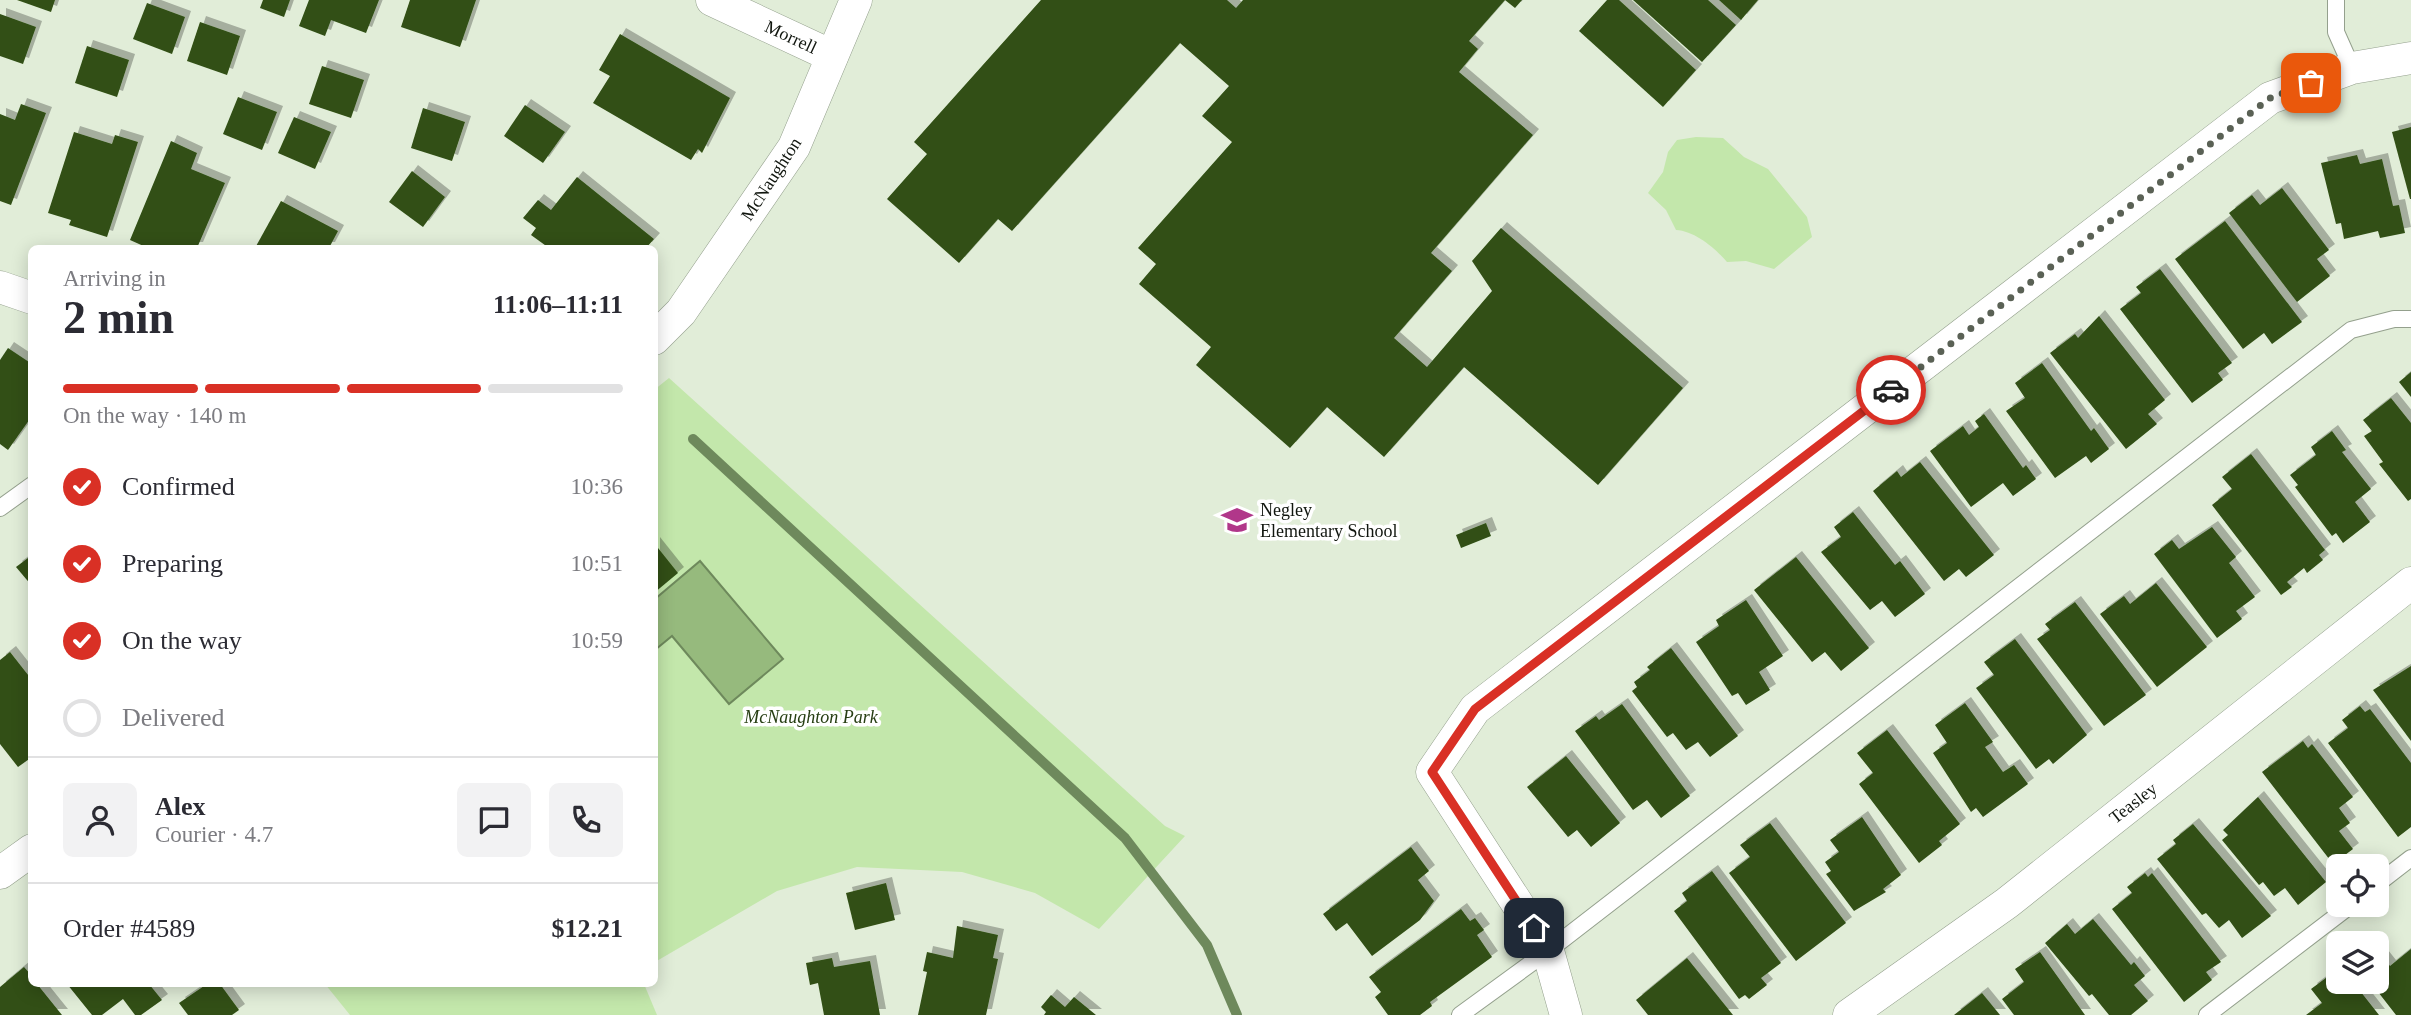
<!DOCTYPE html>
<meta charset="utf-8">
<style>
:root{--surface:#fff;--page:#f2f2f3;--text:#2b2b33;--muted:#7c7c81;--line:#e1e1e2;--accent:#d93025}
body{margin:0;font-family:Georgia,serif;background:var(--page);color:var(--text);height:100vh;display:flex;flex-direction:column;font-size:26px;white-space:nowrap}
*{box-sizing:border-box;margin:0}
p{font-size:23px;color:var(--muted)}
.icon{flex:none;width:38px;height:38px;fill:none;stroke:currentColor;stroke-width:2;stroke-linecap:round;stroke-linejoin:round}
.map{position:relative;flex:1;overflow:hidden}
.details{position:absolute;left:28px;top:245px;width:630px;height:742px;display:flex;flex-direction:column;background:var(--surface);border-radius:10px;box-shadow:0 4px 18px #0003}
.details>*{flex:none}
.controls{position:absolute;left:2326px;top:854px;display:grid;gap:14px}
.controls a{display:grid;place-items:center;width:63px;height:63px;border-radius:10px;background:var(--surface);box-shadow:0 4px 18px #0003;font-size:35px}
.pin{position:absolute;display:grid;place-items:center;width:60px;height:60px;color:#fff;margin:-30px;border-radius:14px;box-shadow:0 4px 10px #0006}
.courier{position:absolute;display:grid;place-items:center;width:70px;height:70px;margin:-35px;border:5px solid #d93025;border-radius:50%;background:#fff;color:#222;box-shadow:0 2px 9px #0007}
.headline em{font-style:normal;font-weight:700}
.headline div{display:flex;flex-direction:column-reverse}
.headline{display:flex;align-items:center;justify-content:space-between;height:119px;padding:0 35px}
h1{font-size:46px;font-weight:700;line-height:52px}
.bar{display:grid;grid-template-columns:repeat(4,1fr);gap:10px 7px;align-content:center;height:84px;padding:0 35px}
.bar i{height:9px;border-radius:5px;background:var(--line)}
.bar .on{background:var(--accent)}
.bar p{grid-column:span 4}
.line{display:flex;align-items:center;gap:18px;padding:0 35px;border-top:2px solid var(--line)}
.line div{flex:1}
.round{display:grid;place-items:center;flex:none;width:74px;height:74px;border-radius:10px;background:var(--page)}
ol{padding:0 35px;list-style:none}
li{display:flex;align-items:center;gap:21px;height:77px}
li p{margin-inline-start:auto}
li .icon{padding:7px;border-radius:50%;background:var(--accent);color:#fff;stroke-width:4}
li:last-child{color:var(--muted)}
li i{width:38px;height:38px;border:4px solid var(--line);border-radius:50%}
.map>svg:first-child{display:block}
.park{fill:#c3e7ab}
.water{fill:#96ba7d;stroke:#6e895c;stroke-width:2}
.lines{fill:none;stroke-linecap:round;stroke-linejoin:round}
.stream{stroke:#6e895c;stroke-width:10}
.building{fill:#304f14;filter:url(#shadow)}
.lane-casing{stroke:#94a08d;stroke-width:18}
.street-casing{stroke:#94a08d;stroke-width:33}
.lane{stroke:#fff;stroke-width:16}
.street{stroke:#fff;stroke-width:32}
.done{stroke:#5a6155;stroke-width:7;stroke-dasharray:0 12.6}
.route{stroke:#d93025;stroke-width:9}
.labels{text-anchor:middle;dominant-baseline:central;stroke-width:7;stroke-linejoin:round;paint-order:stroke}
.street-label{font-size:18px;fill:#11160f;stroke:#fff}
.poi-label{font-size:18px;fill:#11160f;stroke:#fff;text-anchor:start}
.park-label{font-size:18px;font-style:italic;fill:#273e13;stroke:#fff}
</style>
<div class="map">
<svg width="2411" height="1015" viewBox="0 0 2411 1015">
<defs>
<filter id="shadow"><feDropShadow dx="6" dy="-6" stdDeviation="0" flood-color="#0004"/></filter>
</defs>
<rect width="100%" height="100%" fill="#e1edd8"/>
<g class="park">
<path d="M1696,137L1723,138L1744,157L1768,169L1807,217L1812,237L1774,269L1746,261L1727,262C1715,248 1695,231 1676,230L1666,210L1648,193L1663,172L1668,152L1677,140Z"/>
<polygon points="669,378 1165,826 1185,836 1099,929 1035,893 962,872 857,867 777,891 655,962 654,390"/>
<polygon points="325,984 644,984 657,1015 350,1015"/>
</g>
<polygon class="water" points="700,561 783,659 729,704 672,636 655,650 655,599"/>
<g class="lines">
<polyline class="stream" points="693,439 1125,838 1207,945 1237,1015"/>
</g>
<g class="building">
<polygon points="17,0 55,0 51,12"/>
<polygon points="263,0 290,0 284,17 260,8"/>
<polygon points="309,0 379,0 366,33 331,20 325,36 299,26"/>
<polygon points="410,0 476,0 460,47 401,27"/>
<polygon points="1041,0 1227,0 1236,8 1243,0 1505,0 1469,41 1478,49 1459,72 1533,135 1431,253 1452,271 1394,338 1427,367 1492,291 1472,261 1501,228 1683,388 1598,485 1464,367 1384,457 1327,407 1290,448 1196,365 1211,347 1139,284 1156,264 1138,248 1232,142 1202,116 1229,86 1180,43 1012,231 998,219 959,263 887,199 927,154 914,142"/>
<polygon points="1505,0 1522,0 1515,8"/>
<polygon points="1607,0 1619,0 1696,70 1663,107 1579,31"/>
<polygon points="1633,0 1708,0 1736,25 1702,62"/>
<polygon points="1719,0 1758,0 1741,20"/>
<polygon points="147,3 185,17 172,54 133,39"/>
<polygon points="0,14 36,27 23,64 0,56"/>
<polygon points="200,22 240,36 227,75 187,61"/>
<polygon points="620,34 730,98 702,153 698,149 691,160 593,103 610,76 599,70"/>
<polygon points="87,46 129,60 117,97 75,83"/>
<polygon points="322,66 364,80 351,118 309,104"/>
<polygon points="238,97 277,112 262,150 223,134"/>
<polygon points="21,104 46,113 11,205 0,201 0,114 15,120"/>
<polygon points="525,105 565,132 543,163 504,136"/>
<polygon points="423,108 465,122 452,161 411,148"/>
<polygon points="294,117 331,132 315,169 278,153"/>
<polygon points="2411,127 2411,199 2410,199 2392,132"/>
<polygon points="74,132 112,144 115,135 138,142 107,237 69,225 71,220 48,213"/>
<polygon points="171,141 197,153 191,169 225,183 197,248 148,248 130,240"/>
<polygon points="2357,155 2360,164 2382,159 2393,206 2399,205 2405,233 2380,238 2378,231 2344,239 2341,223 2336,224 2321,163"/>
<polygon points="412,171 445,197 423,227 389,202"/>
<polygon points="577,177 654,239 646,248 549,248 531,235 536,228 523,218 538,200 551,210"/>
<polygon points="2282,188 2329,250 2317,259 2330,276 2297,302 2229,213 2252,195 2260,205"/>
<polygon points="281,201 338,231 329,248 255,248"/>
<polygon points="2225,221 2302,322 2272,344 2264,333 2243,349 2175,259"/>
<polygon points="2160,269 2232,363 2218,373 2223,380 2192,403 2120,309 2141,293 2136,287"/>
<polygon points="2099,316 2165,400 2148,414 2157,424 2126,449 2050,353 2075,334 2078,338"/>
<polygon points="8,348 32,364 32,416 8,450 0,444 0,360"/>
<polygon points="2042,363 2091,431 2094,428 2109,449 2091,463 2086,456 2055,478 2006,411 2025,398 2015,383"/>
<polygon points="2411,372 2411,397 2399,382"/>
<polygon points="2391,398 2411,423 2411,499 2408,501 2379,464 2383,462 2364,436 2372,431 2363,420"/>
<polygon points="1984,414 2023,468 2026,465 2036,479 2013,496 2003,483 1971,507 1930,451 1963,426 1969,435 1979,427 1975,421"/>
<polygon points="2332,431 2346,450 2342,452 2371,489 2355,502 2370,522 2343,543 2336,533 2332,536 2295,487 2298,485 2290,475 2316,455 2311,447"/>
<polygon points="2251,454 2325,550 2319,555 2323,560 2307,573 2304,568 2287,582 2292,587 2281,595 2212,505 2232,489 2222,477"/>
<polygon points="1920,462 1994,555 1966,577 1959,569 1944,581 1873,491 1897,471 1901,477"/>
<polygon points="1853,512 1895,565 1900,561 1925,594 1895,617 1882,601 1870,610 1821,552 1841,537 1834,527"/>
<polygon points="1486,523 1491,536 1461,548 1456,535"/>
<polygon points="2212,527 2236,557 2229,563 2255,597 2236,611 2242,619 2217,638 2154,554 2172,540 2179,549"/>
<polygon points="654,543 678,573 654,593"/>
<polygon points="32,555 32,586 16,567"/>
<polygon points="1796,557 1869,648 1841,671 1825,652 1812,662 1754,590"/>
<polygon points="2156,583 2207,647 2157,687 2100,614 2124,596 2130,604"/>
<polygon points="1746,600 1783,656 1759,672 1770,690 1746,705 1738,693 1732,696 1696,642 1719,626 1716,620"/>
<polygon points="2075,602 2146,695 2104,726 2037,639 2050,630 2045,624"/>
<polygon points="2015,639 2087,735 2053,764 2049,759 2036,769 1976,688 1994,675 1984,662"/>
<polygon points="1671,648 1738,736 1710,757 1698,742 1686,750 1673,733 1667,737 1632,691 1637,687 1634,682 1650,670 1647,667"/>
<polygon points="10,652 32,680 32,757 18,767 0,744 0,660"/>
<polygon points="2411,666 2411,741 2373,690"/>
<polygon points="1965,703 1993,742 1985,747 2003,772 2014,765 2028,784 1983,817 1976,808 1971,812 1933,753 1947,743 1935,725"/>
<polygon points="1622,704 1690,796 1661,818 1647,800 1633,810 1575,731 1596,716 1599,720"/>
<polygon points="2360,706 2365,712 2370,709 2411,763 2411,827 2398,837 2328,743 2348,728 2342,720"/>
<polygon points="1887,730 1960,824 1939,841 1942,845 1919,863 1859,784 1873,773 1857,753"/>
<polygon points="2303,741 2308,748 2312,744 2353,797 2339,808 2350,823 2339,831 2353,849 2333,864 2262,772"/>
<polygon points="1566,756 1620,823 1591,847 1577,830 1568,837 1527,787"/>
<polygon points="2258,797 2326,882 2298,905 2285,888 2274,896 2263,882 2259,885 2222,840 2228,835 2223,830"/>
<polygon points="1862,817 1901,875 1883,889 1886,892 1854,911 1826,874 1831,871 1825,862 1839,852 1830,840"/>
<polygon points="1770,823 1846,923 1796,961 1729,873 1750,857 1740,845"/>
<polygon points="2193,824 2271,916 2242,938 2229,920 2219,928 2206,913 2202,915 2157,859 2176,844 2173,840"/>
<polygon points="1411,847 1429,871 1418,880 1434,901 1420,920 1372,956 1347,923 1336,931 1323,914"/>
<polygon points="1712,871 1781,963 1761,978 1767,985 1749,999 1745,995 1739,999 1674,911 1687,901 1682,893"/>
<polygon points="2145,873 2148,877 2152,873 2221,962 2206,972 2212,980 2184,1002 2112,909 2132,893 2127,887"/>
<polygon points="886,883 895,920 855,930 846,893"/>
<polygon points="1461,909 1470,921 1475,918 1484,930 1477,935 1492,957 1430,1002 1432,1006 1420,1015 1388,1015 1375,997 1381,992 1369,977"/>
<polygon points="2093,919 2131,965 2134,962 2145,976 2134,985 2148,1001 2131,1015 2109,1015 2092,994 2089,996 2045,943 2067,924 2075,934"/>
<polygon points="957,926 998,935 993,958 998,959 986,1015 918,1015 927,972 923,971 927,952 953,958"/>
<polygon points="2411,949 2411,1015 2396,1015 2375,988 2378,986 2375,982 2376,960 2382,956 2390,966"/>
<polygon points="2040,952 2085,1015 2014,1015 2002,999 2024,982 2015,969"/>
<polygon points="832,958 834,967 870,961 880,1015 824,1015 818,983 810,985 806,963"/>
<polygon points="1687,958 1733,1015 1648,1015 1636,1000"/>
<polygon points="24,967 32,976 32,984 37,984 62,1015 0,1015 0,987"/>
<polygon points="2338,969 2338,982 2353,982 2379,1015 2306,1015 2322,1003 2311,989"/>
<polygon points="67,984 149,984 162,1000 141,1015 135,1015 123,999 102,1015 92,1015"/>
<polygon points="207,984 220,984 239,1010 232,1015 188,1015 179,1003"/>
<polygon points="1982,993 2000,1015 1954,1015"/>
<polygon points="1051,995 1065,1007 1074,997 1096,1015 1044,1015 1046,1012 1041,1007"/>
</g>
<g class="lines">
<g class="lane-casing">
<g id="lane">
<polyline points="2336,0 2336,32 2352,68"/>
<polyline points="0,508 32,485"/>
<polyline points="2376,885 2411,858"/>
<polyline points="1460,1015 1548,951 2351,330 2394,319 2411,319"/>
<polyline points="2207,1015 2351,905"/>
</g>
</g>
<g class="street-casing">
<g id="street">
<polyline points="712,0 832,56"/>
<polyline points="0,287 32,298"/>
<polyline points="654,339 681,312 794,147 856,0"/>
<polyline points="0,873 32,850"/>
<polyline points="1566,1015 1548,951 1432,772 1475,709 2270,98 2352,68 2411,58"/>
<polyline points="1849,1015 2007,903 2411,583"/>
</g>
</g>
<use href="#lane" class="lane"/>
<use href="#street" class="street"/>
</g>
<g class="lines">
<polyline class="done" points="1891,390 2270,98 2311,83"/>
<polyline class="route" points="1534,928 1432,772 1475,709 1891,390"/>
</g>
<defs>
<g id="school-bare" transform="scale(2.415)"><path d="M0-5L7-2L0 1L-7-2ZM-4 1L0 2.5L4 1V4Q0 6-4 4Z" fill="#b1378a" stroke="#fff" stroke-width="2.5" paint-order="stroke"/></g>
</defs>
<g fill-rule="evenodd">
<use href="#school-bare" x="1237" y="520"/>
</g>
<g class="labels">
<g class="street-label">
<text transform="translate(791 37) rotate(25)">Morrell</text>
<text transform="translate(771 179) rotate(-57)">McNaughton</text>
<text transform="translate(2133 803) rotate(-38)">Teasley</text>
</g>
<g class="poi-label">
<text x="1260" y="510">Negley<tspan x="1260" dy="21">Elementary School</tspan></text>
</g>
<g class="park-label">
<text x="811" y="717">McNaughton Park</text>
</g>
</g>
</svg>
<div class="controls">
<a><svg class="icon" aria-label="locate" viewBox="0 0 24 24"><circle cx="12" cy="12" r="6"/><path d="M12 2v4M12 18v4M2 12h4M18 12h4"/></svg></a>
<a><svg class="icon" aria-label="layers" viewBox="0 0 24 24"><path d="M12 4l9 5-9 5-9-5zM3 14l9 5 9-5"/></svg></a>
</div>
<div class="pin" style="left:2311px;top:83px;background:#ea580c"><svg class="icon" aria-label="bag" viewBox="0 0 24 24"><path d="M5 8h14l-1 12H6zM9 8a3 3 0 0 1 6 0"/></svg></div>
<div class="pin" style="left:1534px;top:928px;background:#1f2937"><svg class="icon" aria-label="home" viewBox="0 0 24 24"><path d="M3 11l9-7 9 7M6 9v11h12V9"/></svg></div>
<div class="courier" style="left:1891px;top:390px"><svg class="icon" aria-label="car" viewBox="0 0 24 24"><path d="M5 17H2v-5l4-1 3-4h7l3 4 3 1v5h-3M9 17h6M6 11h13"/><circle cx="7" cy="17" r="2"/><circle cx="17" cy="17" r="2"/></svg></div>
<section class="details">
<div class="headline"><div><h1>2 min</h1><p>Arriving in</p></div><em>11:06–11:11</em></div>
<div class="bar"><i class="on"></i><i class="on"></i><i class="on"></i><i></i><p>On the way · 140 m</p></div>
<ol>
<li><svg class="icon" aria-label="check" viewBox="0 0 24 24"><path d="M5 12l5 5 9-10"/></svg>Confirmed<p>10:36</p></li>
<li><svg class="icon" aria-label="check" viewBox="0 0 24 24"><path d="M5 12l5 5 9-10"/></svg>Preparing<p>10:51</p></li>
<li><svg class="icon" aria-label="check" viewBox="0 0 24 24"><path d="M5 12l5 5 9-10"/></svg>On the way<p>10:59</p></li>
<li><i></i>Delivered</li>
</ol>
<div class="line" style="height:126px"><a class="round"><svg class="icon" aria-label="person" viewBox="0 0 24 24"><circle cx="12" cy="8" r="4"/><path d="M4 21q1-7 8-7t8 7"/></svg></a><div><b>Alex</b><p>Courier · 4.7</p></div><a class="round"><svg class="icon" aria-label="chat" viewBox="0 0 24 24"><path d="M4 5h16v11H9l-5 4z"/></svg></a><a class="round"><svg class="icon" aria-label="phone" viewBox="0 0 24 24"><path d="M5 4h4l2 5-3 2q2 4 5 5l2-3 5 2v4C11 20 4 13 5 4z"/></svg></a></div>
<div class="line" style="height:91px"><div>Order #4589</div><b>$12.21</b></div>
</section>
</div>
